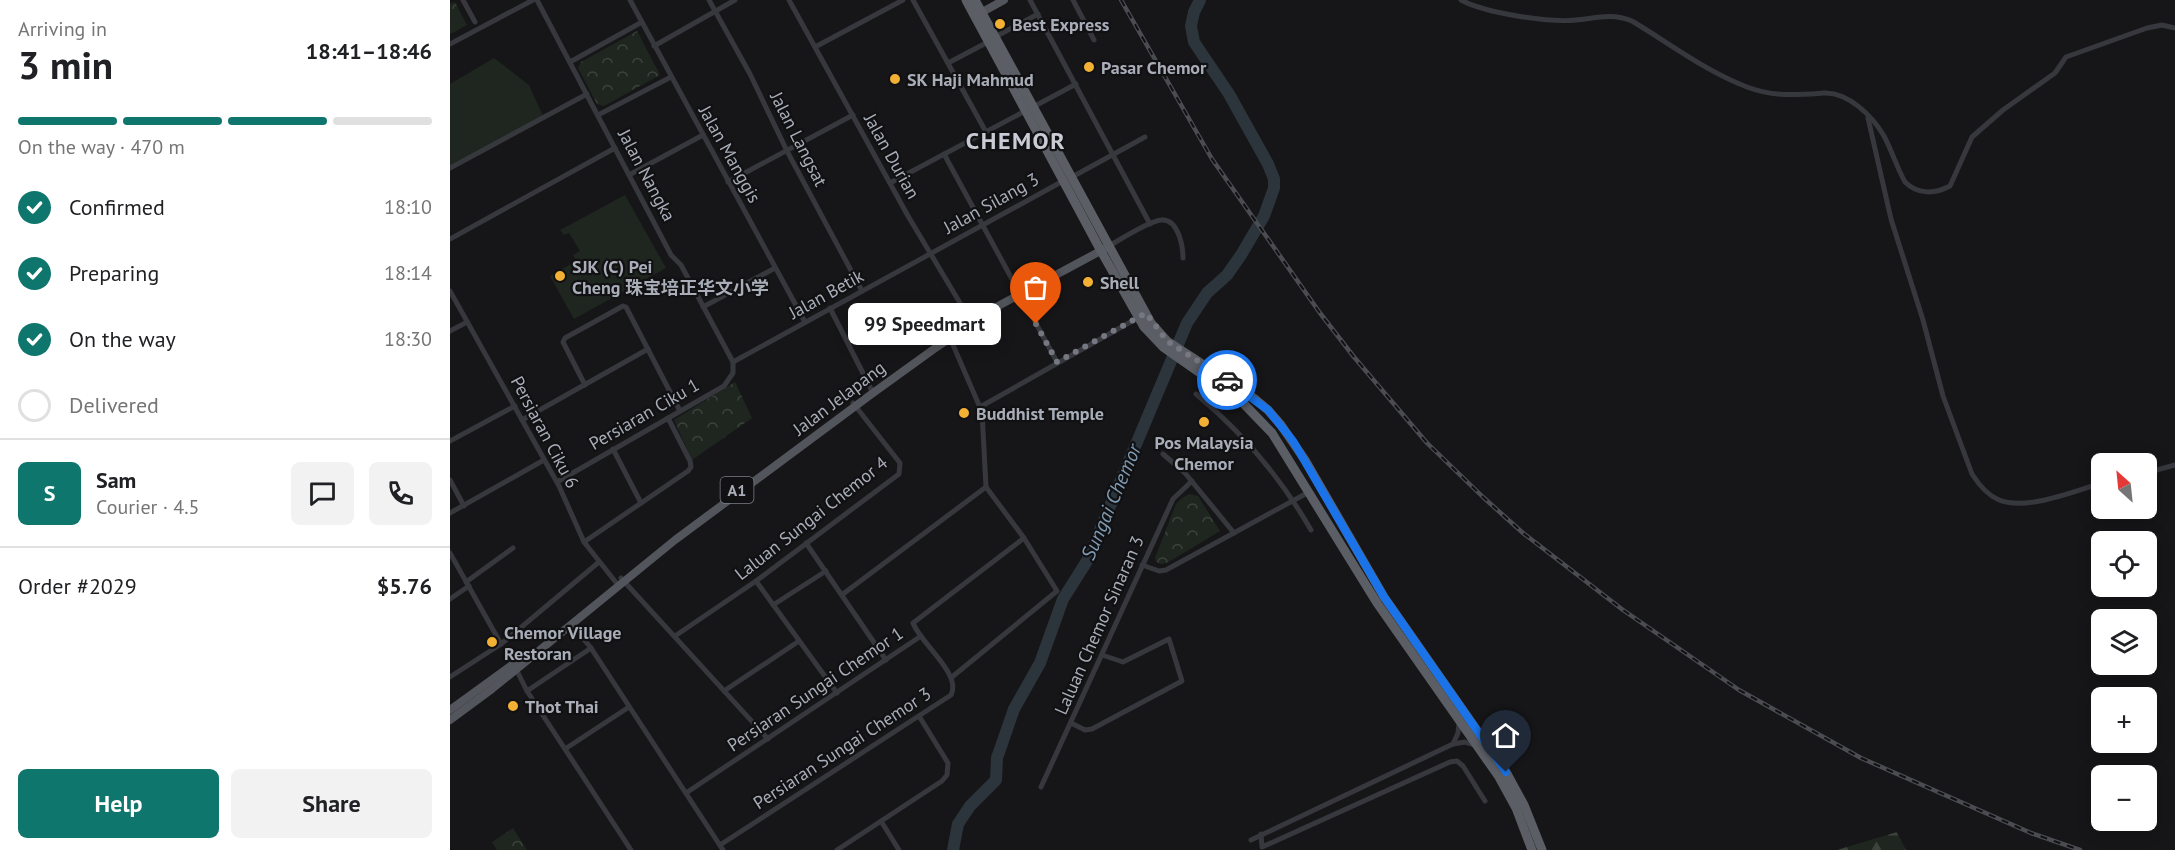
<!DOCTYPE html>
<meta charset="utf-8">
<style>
:root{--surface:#fff;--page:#f2f2f2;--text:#202124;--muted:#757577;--line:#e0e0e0;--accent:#0f766e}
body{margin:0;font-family:"PT Sans","Noto Sans SC",sans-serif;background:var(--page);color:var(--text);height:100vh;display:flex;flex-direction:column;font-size:22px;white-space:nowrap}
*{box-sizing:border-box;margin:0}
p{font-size:20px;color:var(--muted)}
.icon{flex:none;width:33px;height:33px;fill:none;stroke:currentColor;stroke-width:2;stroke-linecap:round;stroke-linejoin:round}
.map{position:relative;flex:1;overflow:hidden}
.sheet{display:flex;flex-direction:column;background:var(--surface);width:450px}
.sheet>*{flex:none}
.needle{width:39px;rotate:333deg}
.buttons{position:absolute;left:1641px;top:453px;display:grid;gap:12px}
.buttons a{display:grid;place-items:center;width:66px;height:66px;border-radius:9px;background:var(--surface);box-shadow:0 3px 15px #0003;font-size:30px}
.pin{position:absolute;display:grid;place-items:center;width:51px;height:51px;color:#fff;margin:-62px -26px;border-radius:50% 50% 50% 0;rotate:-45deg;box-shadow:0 0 6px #0007}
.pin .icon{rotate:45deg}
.courier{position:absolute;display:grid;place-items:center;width:60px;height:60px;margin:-30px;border:4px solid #1a73e8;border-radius:50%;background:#fff;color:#222;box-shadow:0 2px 8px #0007}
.bubble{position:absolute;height:42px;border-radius:9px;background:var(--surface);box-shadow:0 3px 15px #0003;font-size:20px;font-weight:700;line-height:42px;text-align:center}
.head em{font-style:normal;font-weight:700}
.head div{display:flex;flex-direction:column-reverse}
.head{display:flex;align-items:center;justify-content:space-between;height:102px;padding:0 18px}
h1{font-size:39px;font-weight:700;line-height:45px}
.bar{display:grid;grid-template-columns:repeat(4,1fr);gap:9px 6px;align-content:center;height:72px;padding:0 18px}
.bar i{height:8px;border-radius:4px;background:var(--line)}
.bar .on{background:var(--accent)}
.bar p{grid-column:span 4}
.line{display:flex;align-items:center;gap:15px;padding:0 18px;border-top:2px solid var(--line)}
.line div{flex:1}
.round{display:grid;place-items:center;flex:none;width:63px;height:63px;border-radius:9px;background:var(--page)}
ol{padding:0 18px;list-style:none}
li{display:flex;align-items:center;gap:18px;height:66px}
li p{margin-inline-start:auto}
li .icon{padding:6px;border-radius:50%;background:var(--accent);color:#fff;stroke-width:4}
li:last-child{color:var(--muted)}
li i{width:33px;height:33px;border:3px solid var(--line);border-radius:50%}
.action{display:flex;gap:12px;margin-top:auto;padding:12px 18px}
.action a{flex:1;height:69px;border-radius:9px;background:var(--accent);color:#fff;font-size:24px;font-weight:700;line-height:69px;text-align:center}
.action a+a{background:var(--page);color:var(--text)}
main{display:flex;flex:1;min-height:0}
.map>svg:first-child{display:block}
.grass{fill:#1e261f}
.forest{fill:url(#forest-firs)}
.park{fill:url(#park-crowns)}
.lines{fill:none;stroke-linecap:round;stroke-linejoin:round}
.river{stroke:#2c353c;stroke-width:12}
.minor{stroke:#37383d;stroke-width:5}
.primary{stroke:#53555c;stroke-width:8}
.trunk{stroke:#5b5e65;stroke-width:9}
.rail-casing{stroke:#4a4c52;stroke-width:4.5}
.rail{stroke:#111113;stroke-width:2;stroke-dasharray:7;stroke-linecap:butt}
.done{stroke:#757880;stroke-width:6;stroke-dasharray:0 10.8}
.route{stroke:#1a73e8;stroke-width:8}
.poi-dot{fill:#f2b134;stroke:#111113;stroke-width:2}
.labels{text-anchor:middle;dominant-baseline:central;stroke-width:4.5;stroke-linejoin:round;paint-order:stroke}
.shield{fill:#111113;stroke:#7b7e86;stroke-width:1.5}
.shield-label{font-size:16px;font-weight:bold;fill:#a8adb8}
.poi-label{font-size:18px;font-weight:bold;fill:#a8adb8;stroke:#111113;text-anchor:start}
.street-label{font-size:18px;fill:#a8adb8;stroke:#111113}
.water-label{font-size:20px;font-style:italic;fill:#7f9bb3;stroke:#111113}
.district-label{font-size:24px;font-weight:bold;letter-spacing:1.5px;fill:#c9ccd4;stroke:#111113}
</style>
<main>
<section class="sheet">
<div class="head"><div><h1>3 min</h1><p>Arriving in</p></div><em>18:41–18:46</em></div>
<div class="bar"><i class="on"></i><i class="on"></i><i class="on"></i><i></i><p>On the way · 470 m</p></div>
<ol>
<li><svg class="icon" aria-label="check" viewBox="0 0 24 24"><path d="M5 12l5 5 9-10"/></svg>Confirmed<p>18:10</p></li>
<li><svg class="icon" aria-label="check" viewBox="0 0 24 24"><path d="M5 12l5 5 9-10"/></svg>Preparing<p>18:14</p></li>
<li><svg class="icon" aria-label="check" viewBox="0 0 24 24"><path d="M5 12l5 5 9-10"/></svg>On the way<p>18:30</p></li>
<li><i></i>Delivered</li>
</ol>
<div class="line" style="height:108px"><b class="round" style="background:var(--accent);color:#fff">S</b><div><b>Sam</b><p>Courier · 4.5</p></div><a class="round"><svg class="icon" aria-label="chat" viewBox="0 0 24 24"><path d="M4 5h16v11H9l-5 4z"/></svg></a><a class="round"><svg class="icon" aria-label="phone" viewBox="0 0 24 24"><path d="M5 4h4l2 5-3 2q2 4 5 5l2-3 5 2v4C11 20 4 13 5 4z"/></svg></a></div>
<div class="line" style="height:78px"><div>Order #2029</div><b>$5.76</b></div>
<div class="action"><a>Help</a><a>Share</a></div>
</section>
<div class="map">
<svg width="1725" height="850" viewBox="0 0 1725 850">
<defs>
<pattern id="forest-firs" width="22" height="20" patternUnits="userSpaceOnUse" patternTransform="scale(1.5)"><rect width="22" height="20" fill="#1e261f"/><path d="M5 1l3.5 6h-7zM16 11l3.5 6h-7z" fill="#3c433d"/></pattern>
<pattern id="park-crowns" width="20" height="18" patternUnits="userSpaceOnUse" patternTransform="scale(1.5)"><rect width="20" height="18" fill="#1e261f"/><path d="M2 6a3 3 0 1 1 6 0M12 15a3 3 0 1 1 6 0" fill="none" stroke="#3c433d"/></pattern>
</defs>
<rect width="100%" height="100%" fill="#161618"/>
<g class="grass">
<polygon points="44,58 79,85 93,116 0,168 0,84"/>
<polygon points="175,195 216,268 124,319 100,276 126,261 123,255 130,251 119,233 114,235 110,230"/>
</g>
<polygon class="forest" points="1447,832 1456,850 1387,850"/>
<g class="park">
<polygon points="5,2 17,25 0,34 0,4"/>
<polygon points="187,31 210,75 154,106 147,104 128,68 131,62"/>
<polygon points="285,382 302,418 242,460 224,420"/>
<polygon points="739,494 748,496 770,531 717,563 711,564 706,562 705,558 726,504 732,498"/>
<polygon points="63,828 77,850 47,850 42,842"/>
</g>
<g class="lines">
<polyline class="river" points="503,850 508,824 520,806 546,780 547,758 564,709 590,663 613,599 637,561 737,323 757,293 777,275 791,255 814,216 824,188 824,179 818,164 779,94 744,42 741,26 744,12 750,0"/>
<g class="minor">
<polyline points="13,0 25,22"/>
<polyline points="87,0 221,255 231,265 283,362 283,373 274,386 107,482"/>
<polyline points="180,0 355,322"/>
<polyline points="259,0 300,74 337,151 412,291"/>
<polyline points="339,0 458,216 522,323"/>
<polyline points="463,0 536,132"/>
<polyline points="580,0 700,224"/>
<polyline points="623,0 644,40"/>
<path d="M1011,0C1035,13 1099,23 1126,20C1147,18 1162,13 1182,21C1219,43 1255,71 1297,87C1323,97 1346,95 1373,93C1398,91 1423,117 1434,136C1442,151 1447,168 1455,182C1468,195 1485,194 1500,186L1522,137L1553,110L1605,73L1616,57L1697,28L1712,25L1725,28"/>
<polyline points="545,37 588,14"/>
<polyline points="0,44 83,0"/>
<polyline points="204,46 285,0"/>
<polyline points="365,47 453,0"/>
<polyline points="120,62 192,22"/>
<polyline points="498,63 538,42"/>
<polyline points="583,107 626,84"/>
<polyline points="148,115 221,77"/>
<path d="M1418,118L1441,219L1473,320L1493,396L1522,474C1529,485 1537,495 1549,500C1577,511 1624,491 1652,483"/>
<polyline points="494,154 607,362"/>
<polyline points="0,168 137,94"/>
<polyline points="179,175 253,135"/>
<polyline points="622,177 695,137"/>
<polyline points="278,182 403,115"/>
<polyline points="440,183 575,111"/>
<polyline points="0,239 165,148"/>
<path d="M659,246C671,239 699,221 711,220C728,218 733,246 733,258"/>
<polyline points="0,291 109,486 134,542 168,585"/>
<polyline points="253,307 325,268"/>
<polyline points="380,308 423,393"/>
<polyline points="0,331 17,322"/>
<polyline points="500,338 532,412 536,487 574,538 607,591 502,677"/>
<polyline points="283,362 613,181"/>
<polyline points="135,385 113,342 115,338 173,306 176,307 230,411"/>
<path d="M746,394C792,432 831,478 861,530"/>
<polyline points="530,407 691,316"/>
<polyline points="72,420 198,349"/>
<polyline points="0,441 65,406"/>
<polyline points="163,449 191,503"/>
<polyline points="713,454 735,473 784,533"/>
<polyline points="1696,473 1725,465"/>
<polyline points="0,480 14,506"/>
<polyline points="0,513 94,460"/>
<polyline points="134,542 238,471 241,467 240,461 218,418"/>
<polyline points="356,543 436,660"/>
<polyline points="0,553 51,644"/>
<polyline points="692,565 709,571 716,570 859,492"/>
<polyline points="171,578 318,739"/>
<polyline points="306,581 387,693"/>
<polyline points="16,582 63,548"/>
<polyline points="393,594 536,487"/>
<polyline points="0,599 19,586"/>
<polyline points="323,605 376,571"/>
<polyline points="121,624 141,648 273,850"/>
<polyline points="225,636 306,581 449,474 450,463 403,403"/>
<polyline points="66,669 77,691 181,850"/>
<polyline points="0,677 51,644 149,562"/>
<polyline points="77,691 141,648"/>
<polyline points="274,691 349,641"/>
<polyline points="621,723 635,730 642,729 732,681 719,639 673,662 652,655"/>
<polyline points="1003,744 1008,733 1009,724"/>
<polyline points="115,749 179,707"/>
<polyline points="591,787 723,499 742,481"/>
<polyline points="236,793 471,636"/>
<polyline points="431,821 449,850"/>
<polyline points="811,834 812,847 1000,762 1007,761 1013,766 1035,801"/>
<polyline points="801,840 1003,744 1015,742 1024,745"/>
<path d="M270,845L501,695C512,674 471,644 463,623L574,538"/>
<polyline points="387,850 492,781 497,775 498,763 469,716"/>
</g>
<g class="primary">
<polyline points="527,15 554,0"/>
<polyline points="0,710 66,662"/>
<polyline points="0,720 42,689 225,540 423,393 484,349 550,305 656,248"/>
</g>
<g class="trunk">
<polyline points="516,0 651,251 694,327 713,347 793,403 822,433 927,603 1049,777 1066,808 1082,850"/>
<polyline points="525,0 701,323 717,341 800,395 818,410 831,425 855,460 934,597 1056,772 1074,805 1092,850"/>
</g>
<g class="rail-casing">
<polyline id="rail" points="671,0 762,159 870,313 904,357 977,443 1034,498 1073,533 1173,610 1289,690 1411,758 1581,833 1630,850"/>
</g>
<use href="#rail" class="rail"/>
</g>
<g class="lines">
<polyline class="done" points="586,324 607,362 696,313 717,341 777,380"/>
<polyline class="route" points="777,380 818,410 843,441 934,597 1056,772"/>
</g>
<g class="poi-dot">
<circle cx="550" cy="24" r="6"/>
<circle cx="639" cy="67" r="6"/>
<circle cx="445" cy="79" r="6"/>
<circle cx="110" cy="276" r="6"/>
<circle cx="638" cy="282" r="6"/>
<circle cx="514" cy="413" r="6"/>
<circle cx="754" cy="422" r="6"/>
<circle cx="42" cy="642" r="6"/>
<circle cx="63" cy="706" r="6"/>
</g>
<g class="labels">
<rect class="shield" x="270.5" y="477" width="33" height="26" rx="4.5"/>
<g class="shield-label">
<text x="287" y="490">A1</text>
</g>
<g class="poi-label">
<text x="562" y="24">Best Express</text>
<text x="651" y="67">Pasar Chemor</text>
<text x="457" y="79">SK Haji Mahmud</text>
<text x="122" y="266">SJK (C) Pei<tspan x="122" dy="21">Cheng 珠宝培正华文小学</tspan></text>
<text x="650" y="282">Shell</text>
<text x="526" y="413">Buddhist Temple</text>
<text x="754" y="442" text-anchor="middle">Pos Malaysia<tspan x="754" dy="21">Chemor</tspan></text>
<text x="54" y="632">Chemor Village<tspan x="54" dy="21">Restoran</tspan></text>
<text x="75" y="706">Thot Thai</text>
</g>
<g class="street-label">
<text transform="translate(349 139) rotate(63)">Jalan Langsat</text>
<text transform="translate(280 154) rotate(61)">Jalan Manggis</text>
<text transform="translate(442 156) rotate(61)">Jalan Durian</text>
<text transform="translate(197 175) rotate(62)">Jalan Nangka</text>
<text transform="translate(541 203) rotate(-29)">Jalan Silang 3</text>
<text transform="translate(376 294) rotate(-29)">Jalan Betik</text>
<text transform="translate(389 398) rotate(-37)">Jalan Jelapang</text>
<text transform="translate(194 414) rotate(-30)">Persiaran Ciku 1</text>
<text transform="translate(95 432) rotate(62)">Persiaran Ciku 6</text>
<text transform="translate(361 518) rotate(-38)">Laluan Sungai Chemor 4</text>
<text transform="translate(649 625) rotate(-66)">Laluan Chemor Sinaran 3</text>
<text transform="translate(365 689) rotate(-34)">Persiaran Sungai Chemor 1</text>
<text transform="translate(392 748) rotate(-33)">Persiaran Sungai Chemor 3</text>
</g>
<g class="water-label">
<text transform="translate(661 502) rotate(-67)">Sungai Chemor</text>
</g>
<g class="district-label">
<text x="566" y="140">CHEMOR</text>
</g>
</g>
</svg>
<div class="buttons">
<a><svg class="needle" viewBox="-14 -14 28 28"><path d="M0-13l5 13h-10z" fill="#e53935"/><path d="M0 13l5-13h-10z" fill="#757577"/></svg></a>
<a><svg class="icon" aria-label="locate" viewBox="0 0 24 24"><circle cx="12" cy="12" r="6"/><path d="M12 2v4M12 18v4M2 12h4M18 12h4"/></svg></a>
<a><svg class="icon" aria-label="layers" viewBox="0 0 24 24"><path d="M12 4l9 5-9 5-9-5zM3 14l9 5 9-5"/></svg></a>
<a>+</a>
<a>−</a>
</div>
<div class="pin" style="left:586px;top:324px;background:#ea580c"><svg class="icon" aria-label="bag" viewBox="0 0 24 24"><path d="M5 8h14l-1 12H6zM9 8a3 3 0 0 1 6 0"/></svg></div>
<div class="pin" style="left:1056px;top:772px;background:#1f2937"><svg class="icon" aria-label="home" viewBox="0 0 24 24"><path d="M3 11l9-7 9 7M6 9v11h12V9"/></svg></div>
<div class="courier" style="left:777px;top:380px"><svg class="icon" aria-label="car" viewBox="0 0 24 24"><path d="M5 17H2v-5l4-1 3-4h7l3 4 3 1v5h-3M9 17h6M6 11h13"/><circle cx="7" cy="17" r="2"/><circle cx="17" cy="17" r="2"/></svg></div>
<div class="bubble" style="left:398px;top:303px;width:153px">99 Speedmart</div>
</div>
</main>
